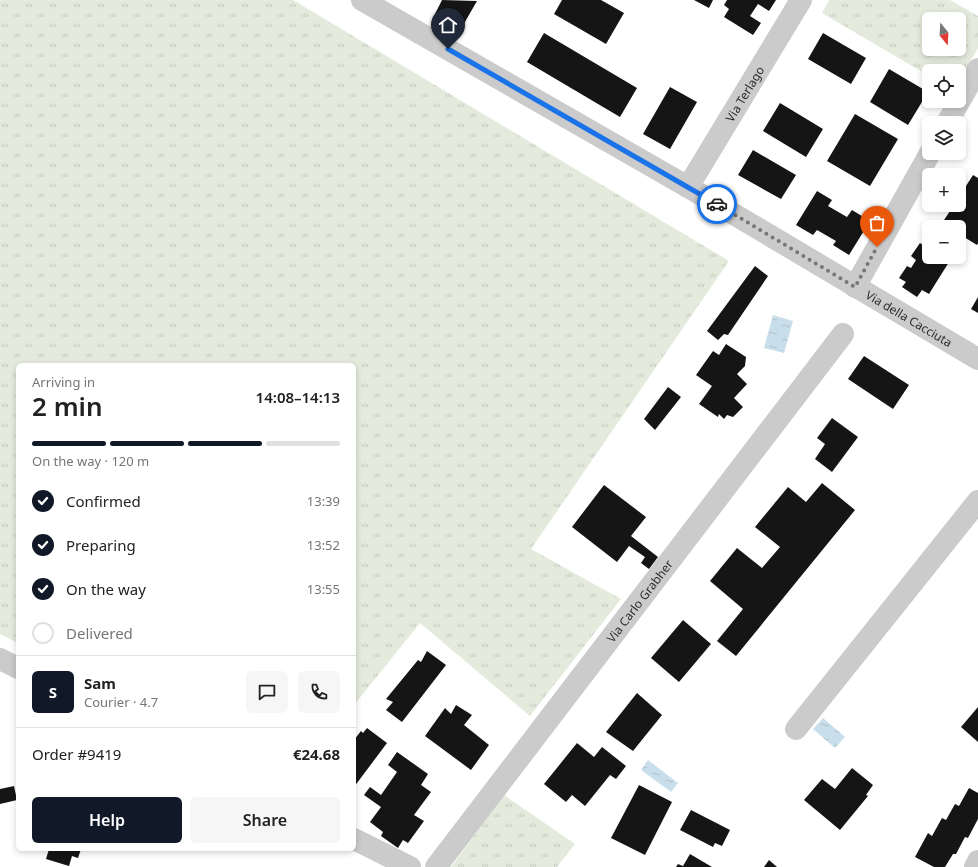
<!DOCTYPE html>
<meta charset="utf-8">
<style>
:root{--surface:#fff;--page:#f6f6f6;--text:#222;--muted:#767676;--line:#e0e0e0;--accent:#111827}
body{margin:0;font-family:"Noto Sans",sans-serif;background:var(--page);color:var(--text);height:100vh;display:flex;flex-direction:column;font-size:15px;white-space:nowrap}
*{box-sizing:border-box;margin:0}
p{font-size:13px;color:var(--muted)}
.icon{flex:none;width:22px;height:22px;fill:none;stroke:currentColor;stroke-width:2;stroke-linecap:round;stroke-linejoin:round}
.map{position:relative;flex:1;overflow:hidden}
.drawer{position:absolute;left:16px;top:363px;width:340px;height:488px;display:flex;flex-direction:column;background:var(--surface);border-radius:6px;box-shadow:0 2px 6px #0003}
.drawer>*{flex:none}
.needle{width:26px;rotate:162deg}
.buttons{position:absolute;left:922px;top:12px;display:grid;gap:8px}
.buttons a{display:grid;place-items:center;width:44px;height:44px;border-radius:6px;background:var(--surface);box-shadow:0 2px 6px #0003;font-size:20px}
.pin{position:absolute;display:grid;place-items:center;width:34px;height:34px;color:#fff;margin:-41px -17px;border-radius:50% 50% 50% 0;rotate:-45deg;box-shadow:0 0 4px #0007}
.pin .icon{rotate:45deg}
.courier{position:absolute;display:grid;place-items:center;width:40px;height:40px;margin:-20px;border:3px solid #1a73e8;border-radius:50%;background:#fff;color:#222;box-shadow:0 1px 5px #0007}
.overview em{font-style:normal;font-weight:600}
.overview div{display:flex;flex-direction:column-reverse}
.overview{display:flex;align-items:center;justify-content:space-between;height:68px;padding:0 16px}
h1{font-size:26px;font-weight:600;line-height:30px}
.bar{display:grid;grid-template-columns:repeat(4,1fr);gap:6px 4px;align-content:center;height:48px;padding:0 16px}
.bar i{height:5px;border-radius:3px;background:var(--line)}
.bar .on{background:var(--accent)}
.bar p{grid-column:span 4}
.line{display:flex;align-items:center;gap:10px;padding:0 16px;border-top:1px solid var(--line)}
.line div{flex:1}
.round{display:grid;place-items:center;flex:none;width:42px;height:42px;border-radius:6px;background:var(--page)}
ol{padding:0 16px;list-style:none}
li{display:flex;align-items:center;gap:12px;height:44px}
li p{margin-inline-start:auto}
li .icon{padding:4px;border-radius:50%;background:var(--accent);color:#fff;stroke-width:4}
li:last-child{color:var(--muted)}
li i{width:22px;height:22px;border:2px solid var(--line);border-radius:50%}
.primary-button{display:flex;gap:8px;margin-top:auto;padding:8px 16px}
.primary-button a{flex:1;height:46px;border-radius:6px;background:var(--accent);color:#fff;font-size:16px;font-weight:600;line-height:46px;text-align:center}
.primary-button a+a{background:var(--page);color:var(--text)}
.map>svg:first-child{display:block}
.grass{fill:url(#grass-tufts);fill-rule:evenodd}
.water{fill:url(#water-ripples)}
.building{fill:#151515}
.lines{fill:none;stroke-linecap:round;stroke-linejoin:round}
.minor{stroke:#cbcbcb;stroke-width:22}
.done{stroke:#777;stroke-width:4;stroke-dasharray:0 7.2}
.route{stroke:#1a73e8;stroke-width:5}
.labels{text-anchor:middle;dominant-baseline:central;stroke-width:4;stroke-linejoin:round;paint-order:stroke}
.street-label{font-size:12px;fill:#2e2e2e;stroke:#fff}
</style>
<div class="map">
<svg width="978" height="867" viewBox="0 0 978 867">
<defs>
<pattern id="grass-tufts" width="24" height="20" patternUnits="userSpaceOnUse"><rect width="24" height="20" fill="#e4ebdc"/><path d="M3 7l-1-3M5 7V3M7 7l1-3M15 17l-1-3M17 17v-4M19 17l1-3" fill="none" stroke="#c4cabd"/></pattern>
<pattern id="water-ripples" width="26" height="14" patternUnits="userSpaceOnUse"><rect width="26" height="14" fill="#c8deeb"/><path d="M2 4q2-2 4 0t4 0M15 11q2-2 4 0t4 0" fill="none" stroke="#acbfca"/></pattern>
</defs>
<rect width="100%" height="100%" fill="#fff"/>
<g class="grass">
<polygon points="0,0 293,0 729,261 531,549 621,599 530,716 420,623 354,705 354,365 18,365 18,643 0,634"/>
<path d="M829,0H950L978,16V48L959,80V71H929V76L822,13ZM929,19H959V49H929Z"/>
<polygon points="504,795 575,844 557,867 451,867"/>
</g>
<g class="water">
<polygon points="773,315 793,321 784,353 764,348"/>
<polygon points="823,718 845,737 835,748 813,729"/>
<polygon points="648,760 678,783 671,792 641,770"/>
</g>
<g class="building">
<polygon points="442,0 477,1 458,34 432,20"/>
<polygon points="562,0 601,0 624,13 606,44 554,14"/>
<polygon points="694,0 713,0 709,8"/>
<polygon points="727,0 776,0 769,11 758,4 750,16 761,23 753,35 724,17 729,9 724,5"/>
<polygon points="544,33 637,88 620,117 527,62"/>
<polygon points="823,33 866,58 851,84 808,59"/>
<polygon points="889,69 928,92 908,125 870,102"/>
<polygon points="670,87 697,102 670,149 643,134"/>
<polygon points="780,103 823,129 806,157 763,131"/>
<polygon points="855,114 898,139 870,186 827,161"/>
<polygon points="753,150 796,175 781,199 738,175"/>
<polygon points="973,175 978,178 978,243 977,245 959,234 959,227 949,227 942,223 954,205 959,205 959,197"/>
<polygon points="817,191 832,200 828,206 847,217 852,210 870,221 849,255 833,245 836,241 817,230 813,235 796,225"/>
<polygon points="920,243 929,249 929,257 941,257 949,262 929,294 922,290 917,297 902,287 906,282 899,278 907,266 911,268 916,260 911,256"/>
<polygon points="755,266 768,276 728,335 724,334 718,340 707,331"/>
<polygon points="978,297 978,313 971,309"/>
<polygon points="726,344 746,357 745,366 737,374 747,384 734,398 743,407 733,417 727,415 724,419 719,414 718,417 699,404 712,386 696,375 713,351 719,355"/>
<polygon points="864,356 909,385 893,409 848,379"/>
<polygon points="668,387 681,397 655,430 644,419"/>
<polygon points="832,418 858,437 832,472 815,459 825,444 817,438"/>
<polygon points="822,483 855,510 736,656 717,641 743,609 710,581 737,548 762,568 780,547 755,527 788,487 806,502"/>
<polygon points="604,485 646,517 631,536 658,557 649,569 641,563 645,557 629,546 617,562 572,527"/>
<polygon points="683,620 711,644 679,682 651,658"/>
<polygon points="427,651 446,665 402,722 386,710 393,702 386,699 418,660 421,662"/>
<polygon points="637,693 662,715 633,751 606,732"/>
<polygon points="456,705 472,715 464,725 489,745 471,770 425,736 445,708 451,714"/>
<polygon points="978,707 978,742 961,727"/>
<polygon points="367,728 387,743 354,787 354,740 361,731 363,733"/>
<polygon points="577,743 594,757 602,747 626,766 616,779 610,775 585,806 572,795 566,802 544,784"/>
<polygon points="397,752 428,774 421,785 431,792 414,815 424,821 408,843 403,840 398,848 381,836 383,832 370,822 381,807 364,795 370,787 381,795 397,772 388,765"/>
<polygon points="852,768 873,785 866,795 868,796 840,830 804,800 822,779 835,789"/>
<polygon points="639,785 672,802 645,855 611,838"/>
<polygon points="14,786 17,800 0,804 0,789"/>
<polygon points="969,788 978,793 978,819 968,838 965,837 956,854 953,854 945,867 934,867 915,857 928,833 932,836 942,818 946,820 955,804 959,806"/>
<polygon points="691,810 730,830 722,846 715,843 713,847 680,830"/>
<polygon points="49,849 81,849 78,858 72,856 69,866 46,859"/>
<polygon points="690,854 712,867 676,867 678,864 683,866"/>
<polygon points="769,860 777,867 764,867"/>
</g>
<g class="lines">
<g class="minor">
<path id="s1" d="M362,0L688,187L978,359"/>
<polyline points="947,123 978,69"/>
<path id="s2" d="M688,187L801,0"/>
<polyline points="855,287 930,153"/>
<polyline points="0,659 18,668"/>
<polyline points="796,729 978,501"/>
<polyline points="354,839 410,867"/>
<path id="s3" d="M436,867L843,334"/>
<polyline points="975,867 978,861"/>
</g>
</g>
<g class="lines">
<polyline class="done" points="717,204 855,287 877,247"/>
<polyline class="route" points="448,49 717,204"/>
</g>
<g class="labels">
<g class="street-label">
<text stroke="none"><textPath href="#s2" startOffset="109">Via Terlago</textPath></text>
<text stroke="none"><textPath href="#s1" startOffset="633">Via della Cacciuta</textPath></text>
<text stroke="none"><textPath href="#s3" startOffset="335">Via Carlo Grabher</textPath></text>
</g>
</g>
</svg>
<div class="buttons">
<a><svg class="needle" viewBox="-14 -14 28 28"><path d="M0-13l5 13h-10z" fill="#e53935"/><path d="M0 13l5-13h-10z" fill="#767676"/></svg></a>
<a><svg class="icon" aria-label="locate" viewBox="0 0 24 24"><circle cx="12" cy="12" r="6"/><path d="M12 2v4M12 18v4M2 12h4M18 12h4"/></svg></a>
<a><svg class="icon" aria-label="layers" viewBox="0 0 24 24"><path d="M12 4l9 5-9 5-9-5zM3 14l9 5 9-5"/></svg></a>
<a>+</a>
<a>−</a>
</div>
<div class="pin" style="left:877px;top:247px;background:#ea580c"><svg class="icon" aria-label="bag" viewBox="0 0 24 24"><path d="M5 8h14l-1 12H6zM9 8a3 3 0 0 1 6 0"/></svg></div>
<div class="pin" style="left:448px;top:49px;background:#1f2937"><svg class="icon" aria-label="home" viewBox="0 0 24 24"><path d="M3 11l9-7 9 7M6 9v11h12V9"/></svg></div>
<div class="courier" style="left:717px;top:204px"><svg class="icon" aria-label="car" viewBox="0 0 24 24"><path d="M5 17H2v-5l4-1 3-4h7l3 4 3 1v5h-3M9 17h6M6 11h13"/><circle cx="7" cy="17" r="2"/><circle cx="17" cy="17" r="2"/></svg></div>
<section class="drawer">
<div class="overview"><div><h1>2 min</h1><p>Arriving in</p></div><em>14:08–14:13</em></div>
<div class="bar"><i class="on"></i><i class="on"></i><i class="on"></i><i></i><p>On the way · 120 m</p></div>
<ol>
<li><svg class="icon" aria-label="check" viewBox="0 0 24 24"><path d="M5 12l5 5 9-10"/></svg>Confirmed<p>13:39</p></li>
<li><svg class="icon" aria-label="check" viewBox="0 0 24 24"><path d="M5 12l5 5 9-10"/></svg>Preparing<p>13:52</p></li>
<li><svg class="icon" aria-label="check" viewBox="0 0 24 24"><path d="M5 12l5 5 9-10"/></svg>On the way<p>13:55</p></li>
<li><i></i>Delivered</li>
</ol>
<div class="line" style="height:72px"><b class="round" style="background:var(--accent);color:#fff">S</b><div><b>Sam</b><p>Courier · 4.7</p></div><a class="round"><svg class="icon" aria-label="chat" viewBox="0 0 24 24"><path d="M4 5h16v11H9l-5 4z"/></svg></a><a class="round"><svg class="icon" aria-label="phone" viewBox="0 0 24 24"><path d="M5 4h4l2 5-3 2q2 4 5 5l2-3 5 2v4C11 20 4 13 5 4z"/></svg></a></div>
<div class="line" style="height:52px"><div>Order #9419</div><b>€24.68</b></div>
<div class="primary-button"><a>Help</a><a>Share</a></div>
</section>
</div>
